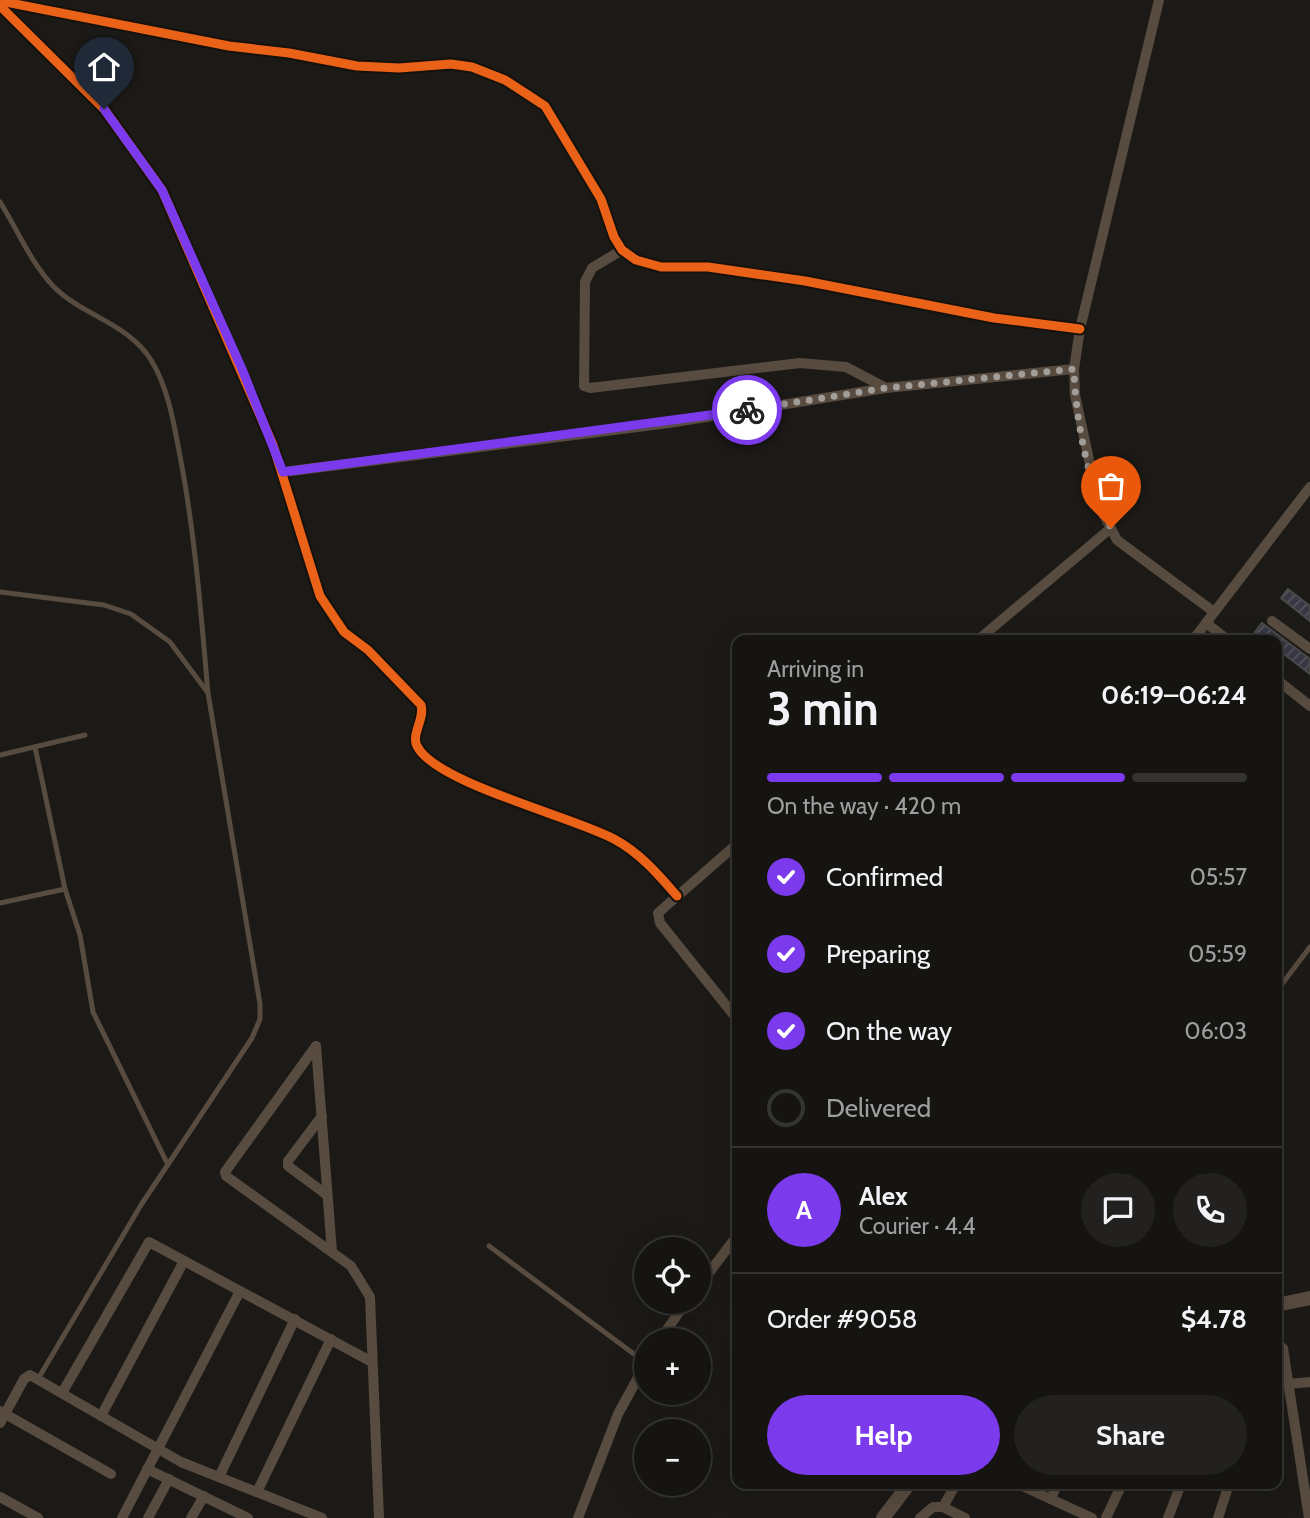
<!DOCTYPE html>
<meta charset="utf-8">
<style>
:root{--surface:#151411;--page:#22211f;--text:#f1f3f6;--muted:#9d9e9f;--line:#343331;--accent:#7c3aed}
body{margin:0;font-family:Cabin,sans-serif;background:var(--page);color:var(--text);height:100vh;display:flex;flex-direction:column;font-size:26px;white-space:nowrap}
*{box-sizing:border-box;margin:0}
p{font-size:23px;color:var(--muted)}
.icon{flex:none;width:38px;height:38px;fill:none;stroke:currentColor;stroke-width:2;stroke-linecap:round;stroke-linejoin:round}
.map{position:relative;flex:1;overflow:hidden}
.sheet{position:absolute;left:732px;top:635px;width:550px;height:854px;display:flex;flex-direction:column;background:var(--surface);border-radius:14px;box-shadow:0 7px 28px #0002,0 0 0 2px var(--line)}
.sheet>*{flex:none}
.tools{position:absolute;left:634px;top:1237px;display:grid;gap:14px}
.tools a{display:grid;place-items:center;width:77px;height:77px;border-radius:50%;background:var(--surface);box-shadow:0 7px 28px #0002,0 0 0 2px var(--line);font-size:35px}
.pin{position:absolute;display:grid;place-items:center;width:60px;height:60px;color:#fff;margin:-72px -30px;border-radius:50% 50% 50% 0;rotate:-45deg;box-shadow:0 0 7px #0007}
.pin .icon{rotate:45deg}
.courier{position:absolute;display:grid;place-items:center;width:70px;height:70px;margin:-35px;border:5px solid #7c3aed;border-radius:50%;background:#fff;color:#222;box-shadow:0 2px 9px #0007}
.headline em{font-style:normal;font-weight:800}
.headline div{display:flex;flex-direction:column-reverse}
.headline{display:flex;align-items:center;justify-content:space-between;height:119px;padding:0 35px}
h1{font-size:46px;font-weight:800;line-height:52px}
.bar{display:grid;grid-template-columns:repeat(4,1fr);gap:10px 7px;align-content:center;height:84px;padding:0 35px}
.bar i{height:9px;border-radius:5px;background:var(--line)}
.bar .current{background:var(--accent)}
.bar p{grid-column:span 4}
.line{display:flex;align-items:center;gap:18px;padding:0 35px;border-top:2px solid var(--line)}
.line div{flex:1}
.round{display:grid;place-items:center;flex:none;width:74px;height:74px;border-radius:37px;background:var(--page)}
ol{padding:0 35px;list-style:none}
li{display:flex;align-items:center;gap:21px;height:77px}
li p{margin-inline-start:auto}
li .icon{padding:7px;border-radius:50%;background:var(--accent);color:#fff;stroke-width:4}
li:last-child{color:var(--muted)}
li i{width:38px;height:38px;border:4px solid var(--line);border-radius:50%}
.primary-button{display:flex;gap:14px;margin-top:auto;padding:14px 35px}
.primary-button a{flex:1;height:80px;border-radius:42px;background:var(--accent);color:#fff;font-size:28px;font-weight:800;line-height:80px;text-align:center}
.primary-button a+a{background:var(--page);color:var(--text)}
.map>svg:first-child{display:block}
.building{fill:url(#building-hatch);stroke:#494949;stroke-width:2}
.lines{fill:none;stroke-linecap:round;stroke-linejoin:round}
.service{stroke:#584b3f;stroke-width:5}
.minor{stroke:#584b3f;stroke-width:10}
.tertiary{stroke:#584b3f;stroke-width:14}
.cycleway-casing{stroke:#16110b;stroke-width:13}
.cycleway{stroke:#ea6118;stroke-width:9}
.done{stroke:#a19e9a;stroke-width:7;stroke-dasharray:0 12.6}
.route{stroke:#7c3aed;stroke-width:9}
</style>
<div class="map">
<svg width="1310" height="1518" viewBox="0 0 1310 1518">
<defs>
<pattern id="building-hatch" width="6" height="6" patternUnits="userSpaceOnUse" patternTransform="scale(1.75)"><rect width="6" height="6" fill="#383744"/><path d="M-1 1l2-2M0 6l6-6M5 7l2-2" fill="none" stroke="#55545f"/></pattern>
</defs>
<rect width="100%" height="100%" fill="#1c1a17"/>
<g class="building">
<polygon points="1288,589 1310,606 1310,621 1281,598"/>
<polygon points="1262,623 1310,659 1310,674 1276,648 1276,640 1266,640 1255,632"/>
</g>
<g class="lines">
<g class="service">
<path d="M0,202C18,230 30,262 54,287C83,316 128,323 151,360C168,387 174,424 180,456C195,534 201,613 208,693"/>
<polyline points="0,592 104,605 131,614 170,642 208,693 260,1004 260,1019 252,1038 141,1205 38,1379"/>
<polyline points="35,747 65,889 80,935 93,1012 167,1163"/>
<polyline points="0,755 85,735"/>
<polyline points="0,903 65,889"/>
<polyline points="1276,992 1310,947"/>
<polyline points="489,1246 646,1363"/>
</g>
<g class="minor">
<polyline points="1159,0 1080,329 1074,369 1075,395 1099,506 1117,540 1214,612"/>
<polyline points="0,1 229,46 289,53 357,66 399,68 451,64 472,67 505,80 545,106 601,199 614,237 622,250 636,260 661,267 708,267 805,281 994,318 1080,329"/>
<path d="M0,6L104,109L162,190L273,445L320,596L344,632L368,650L421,705C425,719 411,734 417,746C435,783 574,817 614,839C640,853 658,874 677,896"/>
<polyline points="622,250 592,268 585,282 584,386 590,388 800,363 846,367 886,388 1074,369"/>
<polyline points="283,472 669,423 886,388"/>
<polyline points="1272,621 1310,649"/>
<polyline points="1206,623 1228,640"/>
<polyline points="978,640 1111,528"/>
<polyline points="1193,640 1310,487"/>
<polyline points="1276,679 1310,706"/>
<polyline points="737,844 658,913 660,923 737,1019"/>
<polyline points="316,1046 225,1172 226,1176 351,1266 370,1297 379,1518"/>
<polyline points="316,1046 332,1252"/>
<polyline points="322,1116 288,1161 288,1166 327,1195"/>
<polyline points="698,1287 737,1236"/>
<polyline points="660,1340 686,1302"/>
<polyline points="1283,1348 1309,1518"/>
<polyline points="1288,1384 1310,1382"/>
<polyline points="62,1393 149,1242 372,1362"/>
<polyline points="0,1411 111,1474"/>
<polyline points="101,1416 184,1261"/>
<polyline points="0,1423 24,1379 30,1375 181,1462 322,1518"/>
<polyline points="147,1469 248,1518"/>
<polyline points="219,1477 295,1319"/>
<polyline points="1018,1484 1092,1518"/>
<polyline points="257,1492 331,1339"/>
<polyline points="0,1497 38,1518"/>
<polyline points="1051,1499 1057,1484"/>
<polyline points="943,1507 956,1484"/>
<polyline points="122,1518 240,1291"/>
<polyline points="148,1518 169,1479"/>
<polyline points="191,1518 204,1496"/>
<polyline points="578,1518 618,1414 646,1363"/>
<polyline points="920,1518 933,1507 943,1507 965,1518"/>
<polyline points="1106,1518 1122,1484"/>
<polyline points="1168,1518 1181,1484"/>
<polyline points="1218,1518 1229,1484"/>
</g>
<g class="tertiary">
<polyline points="1276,1305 1310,1298"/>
<polyline points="883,1518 909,1484"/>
</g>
<g class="cycleway-casing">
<g id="cycleway">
<polyline points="0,1 229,46 289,53 357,66 399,68 451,64 472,67 505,80 545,106 601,199 614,237 622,250 636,260 661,267 708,267 805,281 994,318 1080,329"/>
<path d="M0,6L104,109L162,190L273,445L320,596L344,632L368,650L421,705C425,719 411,734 417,746C435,783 574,817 614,839C640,853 658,874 677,896"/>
</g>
</g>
<use href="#cycleway" class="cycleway"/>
</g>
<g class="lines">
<path class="done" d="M747,410L886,388L1074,369C1075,416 1088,486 1111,528"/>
<polyline class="route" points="104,109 162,190 242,369 283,472 747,410"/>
</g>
</svg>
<div class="tools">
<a><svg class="icon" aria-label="locate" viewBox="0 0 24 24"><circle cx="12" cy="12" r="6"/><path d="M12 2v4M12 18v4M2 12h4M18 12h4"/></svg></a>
<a>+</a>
<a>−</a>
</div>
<div class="pin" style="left:1111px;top:528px;background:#ea580c"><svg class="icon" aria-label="bag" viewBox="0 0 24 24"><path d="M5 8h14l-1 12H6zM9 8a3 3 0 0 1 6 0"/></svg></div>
<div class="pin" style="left:104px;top:109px;background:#1f2937"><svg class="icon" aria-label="home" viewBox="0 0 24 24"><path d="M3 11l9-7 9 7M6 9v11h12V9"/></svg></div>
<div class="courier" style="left:747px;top:410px"><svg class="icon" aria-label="bike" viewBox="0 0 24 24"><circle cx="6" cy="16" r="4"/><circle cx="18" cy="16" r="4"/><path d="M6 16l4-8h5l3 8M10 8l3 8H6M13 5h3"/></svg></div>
<section class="sheet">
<div class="headline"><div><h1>3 min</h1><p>Arriving in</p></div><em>06:19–06:24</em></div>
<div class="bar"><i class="current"></i><i class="current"></i><i class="current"></i><i></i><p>On the way · 420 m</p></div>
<ol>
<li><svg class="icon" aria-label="check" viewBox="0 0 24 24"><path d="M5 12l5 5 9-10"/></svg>Confirmed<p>05:57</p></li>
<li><svg class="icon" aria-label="check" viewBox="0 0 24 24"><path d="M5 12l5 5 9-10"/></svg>Preparing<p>05:59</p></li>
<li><svg class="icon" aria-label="check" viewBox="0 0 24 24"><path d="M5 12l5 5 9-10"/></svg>On the way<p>06:03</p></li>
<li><i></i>Delivered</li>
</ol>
<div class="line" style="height:126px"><b class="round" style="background:var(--accent);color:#fff">A</b><div><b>Alex</b><p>Courier · 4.4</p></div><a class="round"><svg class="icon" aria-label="chat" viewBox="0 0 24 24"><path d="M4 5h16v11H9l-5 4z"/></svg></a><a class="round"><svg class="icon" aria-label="phone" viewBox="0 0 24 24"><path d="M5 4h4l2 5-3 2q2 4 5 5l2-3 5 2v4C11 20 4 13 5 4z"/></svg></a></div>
<div class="line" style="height:91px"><div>Order #9058</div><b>$4.78</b></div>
<div class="primary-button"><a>Help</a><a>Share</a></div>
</section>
</div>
